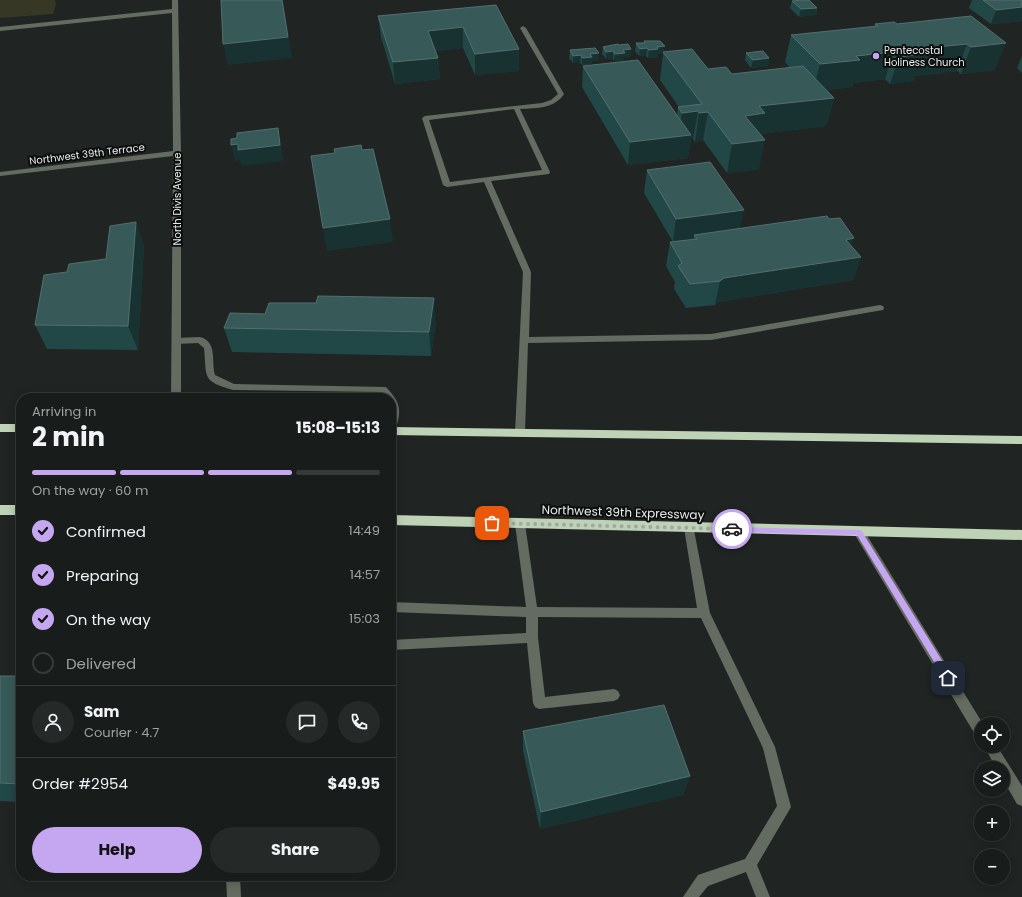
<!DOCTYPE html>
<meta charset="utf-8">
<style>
:root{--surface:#181c1a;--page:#252927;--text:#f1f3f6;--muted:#9fa1a2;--line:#363a39;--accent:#c5a7f1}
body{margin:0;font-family:Poppins,sans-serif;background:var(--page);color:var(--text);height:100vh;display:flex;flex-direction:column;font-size:15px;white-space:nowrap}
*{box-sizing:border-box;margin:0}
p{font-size:13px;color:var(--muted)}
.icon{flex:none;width:22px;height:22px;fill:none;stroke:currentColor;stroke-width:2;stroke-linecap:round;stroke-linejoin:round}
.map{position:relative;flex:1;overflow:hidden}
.panel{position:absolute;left:16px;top:393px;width:380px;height:488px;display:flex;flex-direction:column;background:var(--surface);border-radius:16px;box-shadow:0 2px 10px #0003,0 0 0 1px var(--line)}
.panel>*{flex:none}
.buttons{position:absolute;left:974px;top:717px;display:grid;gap:8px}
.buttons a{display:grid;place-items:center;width:36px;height:36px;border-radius:50%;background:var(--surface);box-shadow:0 2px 10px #0003,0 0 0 1px var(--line);font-size:20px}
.pin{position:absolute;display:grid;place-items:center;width:34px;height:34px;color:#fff;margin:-17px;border-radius:8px;box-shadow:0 2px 6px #0006}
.courier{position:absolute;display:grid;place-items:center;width:40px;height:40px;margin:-20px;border:3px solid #c5a7f1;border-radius:50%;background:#fff;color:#222;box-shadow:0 1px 5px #0007}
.overview em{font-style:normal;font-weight:700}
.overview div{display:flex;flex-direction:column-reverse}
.overview{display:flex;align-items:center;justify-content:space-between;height:68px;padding:0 16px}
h1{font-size:26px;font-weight:700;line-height:30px}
.bar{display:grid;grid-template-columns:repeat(4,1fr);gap:6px 4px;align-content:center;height:48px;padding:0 16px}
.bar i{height:5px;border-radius:3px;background:var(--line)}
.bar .current{background:var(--accent)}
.bar p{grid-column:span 4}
.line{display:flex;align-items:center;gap:10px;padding:0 16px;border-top:1px solid var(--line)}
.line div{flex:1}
.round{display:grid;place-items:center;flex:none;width:42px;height:42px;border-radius:21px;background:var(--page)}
ol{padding:0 16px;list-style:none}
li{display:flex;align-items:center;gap:12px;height:44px}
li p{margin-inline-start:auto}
li .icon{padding:4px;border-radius:50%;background:var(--accent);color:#111;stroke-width:4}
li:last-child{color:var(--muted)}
li i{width:22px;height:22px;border:2px solid var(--line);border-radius:50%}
.button{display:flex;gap:8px;margin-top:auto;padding:8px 16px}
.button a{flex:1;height:46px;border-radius:24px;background:var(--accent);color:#111;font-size:16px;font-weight:700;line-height:46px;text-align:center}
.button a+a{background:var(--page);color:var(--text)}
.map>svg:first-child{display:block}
.green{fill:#373726}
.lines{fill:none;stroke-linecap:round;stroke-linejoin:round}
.lane{fill:#646c61;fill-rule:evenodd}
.street{fill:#646c61;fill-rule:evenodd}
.highway{fill:#bed2b6;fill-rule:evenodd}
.wall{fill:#214746}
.shaded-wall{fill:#183231}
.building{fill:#375958;stroke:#52706f}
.route{fill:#c5a7f1}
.done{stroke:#a3a6a4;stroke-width:4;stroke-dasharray:0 7.2}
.poi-dot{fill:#c5a7f1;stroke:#0c0e0d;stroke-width:1.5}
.labels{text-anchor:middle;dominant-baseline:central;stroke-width:4;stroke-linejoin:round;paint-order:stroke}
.far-poi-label{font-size:10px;fill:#e9ecea;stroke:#0c0e0d;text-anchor:start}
.far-street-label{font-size:10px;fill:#e9ecea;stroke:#0c0e0d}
.street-label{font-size:12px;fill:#e9ecea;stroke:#0c0e0d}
</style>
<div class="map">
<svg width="1022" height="897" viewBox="0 0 1022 897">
<rect width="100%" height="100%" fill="#202523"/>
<polygon class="green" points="0,0 55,0 56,4 53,14 0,18"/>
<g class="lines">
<g class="lane">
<path d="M523,26L526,28L564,94C554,109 537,108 520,109L550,172L549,174L491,181L531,272L529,337L711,334L880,305L883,306L884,308L883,310L711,340L528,343L525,432L523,435H517L515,432L523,272L484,182L447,187L443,185L422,118L425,116L542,103L551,100L558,94L520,28ZM514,109L542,170L450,182L429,120Z"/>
<path d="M200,337C218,342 211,361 215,375L234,384L386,387C400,402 402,409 396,428L391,432V398H386L381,392L233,390C201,381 207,377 204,348L198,343L176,344L172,341L176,338Z"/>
<polygon points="520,520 524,521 525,524 537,607 697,608 684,528 685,525 689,524 693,525 710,613 775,747 791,807 757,865 770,897 756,897 746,872 708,886 699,897 683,897 698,875 745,859 777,806 763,748 701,618 538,617 538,638 545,697 614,689 618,691 620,695 618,699 614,701 539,709 535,707 533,703 527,643 391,650 391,640 526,633 526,617 391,612 391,602 526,607 515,524 516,521"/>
</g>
<g class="street">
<polygon points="172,0 178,0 181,153 181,398 171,398 173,156 0,176 0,172 173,151 172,13 0,31 0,27 172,9"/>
<polygon points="859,528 863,529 983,724 981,724 981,738 976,736 855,535 854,532 855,529"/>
<polygon points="984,746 997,746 1022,786 1022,806 1017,804 1003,780 1003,768 996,768"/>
<polygon points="226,876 240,876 241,897 227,897"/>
</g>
<g class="highway">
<rect x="0" y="424" width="21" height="8"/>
<polygon points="391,427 1022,436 1022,444 391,435"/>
<rect x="0" y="505" width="21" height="10"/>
<polygon points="391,515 1022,530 1022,540 391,525"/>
</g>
</g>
<g class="wall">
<polygon points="972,0 1022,0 1022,21 991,24 969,8"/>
<polygon points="792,1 817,8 816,15 799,17 790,8"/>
<polygon points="496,5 519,71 475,75 463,48 436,51 438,58 440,79 395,84 381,37 378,16"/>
<polygon points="971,16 995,70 961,74 957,71 915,76 913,81 890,84 885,79 853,83 852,87 827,90 834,98 826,126 760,134 759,169 727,173 703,140 695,142 693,139 691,139 688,158 628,165 582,87 583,66 677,115 678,107 679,107 660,80 663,54 658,54 658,57 648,58 646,56 639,56 635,51 636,43 644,43 644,41 664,52 708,69 732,74 790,68 785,62 791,35 874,27 875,24 897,24"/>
<polygon points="619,45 631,49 631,57 624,57 624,60 614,61 613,59 606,59 602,54 603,47"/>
<polygon points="570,50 598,61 592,61 591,64 582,65 580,63 573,63 569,58"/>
<polygon points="746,53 769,58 768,66 751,68 745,60"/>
<polygon points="1022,56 1022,73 1017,68"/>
<polygon points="647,170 740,228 851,245 861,257 853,280 719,302 715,305 686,308 674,289 675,282 666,266 670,242 673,242 644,193"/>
<polygon points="144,246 138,350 47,349 35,325 67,272"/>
<polygon points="316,303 436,322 431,356 232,352 224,328 265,314"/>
<polygon points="0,676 21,676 21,802 0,801"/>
<polygon points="523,731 690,776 683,795 540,829 523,751"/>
</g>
<g class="shaded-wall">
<polygon points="282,0 283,0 292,58 228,65 223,44"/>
<polygon points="1022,7 1022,21 991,24 996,10"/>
<polygon points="817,8 816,15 799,17 801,9"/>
<polygon points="463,27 463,48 429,52 428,31"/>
<polygon points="1006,43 995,70 961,74 971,47"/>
<polygon points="967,44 957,71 915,76 913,81 890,84 899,57 917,49"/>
<polygon points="665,46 663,54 658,54 658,57 648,58 649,50 657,47"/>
<polygon points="647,48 646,56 639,56 640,49"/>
<polygon points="519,49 519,71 475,75 475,54"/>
<polygon points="631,49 631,57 624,57 624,60 614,61 615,54 623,50"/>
<polygon points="613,51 613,59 606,59 606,52"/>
<polygon points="893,52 885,79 853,83 852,87 813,92 820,64 856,56"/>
<polygon points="599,53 598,61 592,61 591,64 582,65 582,58 590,54"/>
<polygon points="581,55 580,63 573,63 573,56"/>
<polygon points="438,58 440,79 395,84 393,62"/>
<polygon points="769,58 768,66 751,68 753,60"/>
<polygon points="834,98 826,126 760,134 765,140 759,169 727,173 732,144 745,116 759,106"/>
<polygon points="698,111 693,139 691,139 688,158 628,165 630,142 679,136 682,113"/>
<polygon points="708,112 703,140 695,142 699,113"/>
<polygon points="278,128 281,144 283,161 242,166 240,160 235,161 231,145 238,144"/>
<polygon points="744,210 739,233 694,235 693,240 673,242 676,219"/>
<polygon points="390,219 393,242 327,251 323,228"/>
<polygon points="136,222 144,246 138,350 128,326"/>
<polygon points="854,238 847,259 861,257 853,280 719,302 715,305 720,281 724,278"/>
<polygon points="434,298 436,322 431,356 429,332"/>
<polygon points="690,776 683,795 540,829 541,812"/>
</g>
<g class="building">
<polygon points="221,0 282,0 288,37 223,44"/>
<polygon points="802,0 809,0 817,8 801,9 792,1"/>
<polygon points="983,0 1022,0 1022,7 996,10"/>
<polygon points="496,5 519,49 475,54 463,27 428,31 438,58 393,62 378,16"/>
<polygon points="971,16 1006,43 971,47 967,44 917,49 922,54 899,57 893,52 856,56 860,60 820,64 791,35 878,26 875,24 894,22 897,24"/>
<polygon points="644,41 660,41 665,46 657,47 658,49 649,50 647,48 640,49 636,43 645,43"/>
<polygon points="618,44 619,45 628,44 631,49 623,50 625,53 615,54 613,51 606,52 603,47"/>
<polygon points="595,48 599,53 590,54 592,57 582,58 581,55 573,56 570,50"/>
<polygon points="692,49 708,69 726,67 732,74 803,66 834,98 759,106 765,113 745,116 765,140 732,144 708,112 699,113 698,111 682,113 678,107 702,104 663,52"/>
<polygon points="763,51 769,58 753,60 746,53"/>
<polygon points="638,60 691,135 630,142 583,66"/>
<polygon points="278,128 280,145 238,150 238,144 231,145 231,139 237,138 237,133"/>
<polygon points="361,145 362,150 373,149 390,219 323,228 311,156 335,153 334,149"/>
<polygon points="710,162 744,210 676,219 647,170"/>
<polygon points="827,216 829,219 840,218 854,238 846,240 861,257 724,278 720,281 690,284 678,266 682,263 670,242 697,239 694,235"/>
<polygon points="136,222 128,326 35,325 44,275 67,272 69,264 106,259 110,226"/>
<polygon points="318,296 434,298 429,332 224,328 230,313 265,314 269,303 316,303"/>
<polygon points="0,676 21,676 21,784 0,783"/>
<polygon points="664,705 690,776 541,812 523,731"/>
</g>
<polygon class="route" points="729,527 861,530 951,675 951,680 945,680 857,535 732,532 728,529"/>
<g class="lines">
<polyline class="done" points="492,523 732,529"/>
</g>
<circle class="poi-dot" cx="876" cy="56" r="4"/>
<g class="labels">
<g class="far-poi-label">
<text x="884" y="50">Pentecostal<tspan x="884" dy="12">Holiness Church</tspan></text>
</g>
<g class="far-street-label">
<text transform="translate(87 154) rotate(-7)">Northwest 39th Terrace</text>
<text transform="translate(177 199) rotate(-90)">North Divis Avenue</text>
</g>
<g class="street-label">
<text transform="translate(623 512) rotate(2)">Northwest 39th Expressway</text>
</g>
</g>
</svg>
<div class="buttons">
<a><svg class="icon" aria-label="locate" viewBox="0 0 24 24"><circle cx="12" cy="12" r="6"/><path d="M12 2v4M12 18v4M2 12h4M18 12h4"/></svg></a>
<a><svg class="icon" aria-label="layers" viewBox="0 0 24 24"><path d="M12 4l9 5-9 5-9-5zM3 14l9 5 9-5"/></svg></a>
<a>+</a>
<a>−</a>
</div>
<div class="pin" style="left:492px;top:523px;background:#ea580c"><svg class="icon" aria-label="bag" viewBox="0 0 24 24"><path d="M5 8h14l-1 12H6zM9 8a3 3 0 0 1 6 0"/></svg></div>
<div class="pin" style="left:948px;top:678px;background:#1f2937"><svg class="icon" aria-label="home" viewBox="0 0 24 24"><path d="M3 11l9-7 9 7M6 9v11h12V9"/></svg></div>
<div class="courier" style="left:732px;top:529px"><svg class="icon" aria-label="car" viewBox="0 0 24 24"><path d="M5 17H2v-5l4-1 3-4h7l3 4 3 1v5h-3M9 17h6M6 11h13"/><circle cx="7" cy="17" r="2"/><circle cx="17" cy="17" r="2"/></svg></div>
<section class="panel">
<div class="overview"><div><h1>2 min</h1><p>Arriving in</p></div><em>15:08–15:13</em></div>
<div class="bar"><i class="current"></i><i class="current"></i><i class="current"></i><i></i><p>On the way · 60 m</p></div>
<ol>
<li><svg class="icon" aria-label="check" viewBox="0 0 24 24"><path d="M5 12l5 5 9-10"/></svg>Confirmed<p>14:49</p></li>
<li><svg class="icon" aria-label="check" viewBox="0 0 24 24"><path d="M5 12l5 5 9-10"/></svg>Preparing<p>14:57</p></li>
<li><svg class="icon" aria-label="check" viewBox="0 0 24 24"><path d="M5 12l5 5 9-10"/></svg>On the way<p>15:03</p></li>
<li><i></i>Delivered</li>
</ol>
<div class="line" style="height:72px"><a class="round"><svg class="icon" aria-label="person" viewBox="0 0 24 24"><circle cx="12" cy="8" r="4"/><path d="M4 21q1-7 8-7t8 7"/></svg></a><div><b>Sam</b><p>Courier · 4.7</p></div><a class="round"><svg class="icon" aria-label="chat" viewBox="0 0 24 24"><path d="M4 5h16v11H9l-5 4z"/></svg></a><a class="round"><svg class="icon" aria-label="phone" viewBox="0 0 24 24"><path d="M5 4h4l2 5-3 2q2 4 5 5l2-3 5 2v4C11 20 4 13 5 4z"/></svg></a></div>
<div class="line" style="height:52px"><div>Order #2954</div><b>$49.95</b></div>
<div class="button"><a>Help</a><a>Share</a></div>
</section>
</div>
